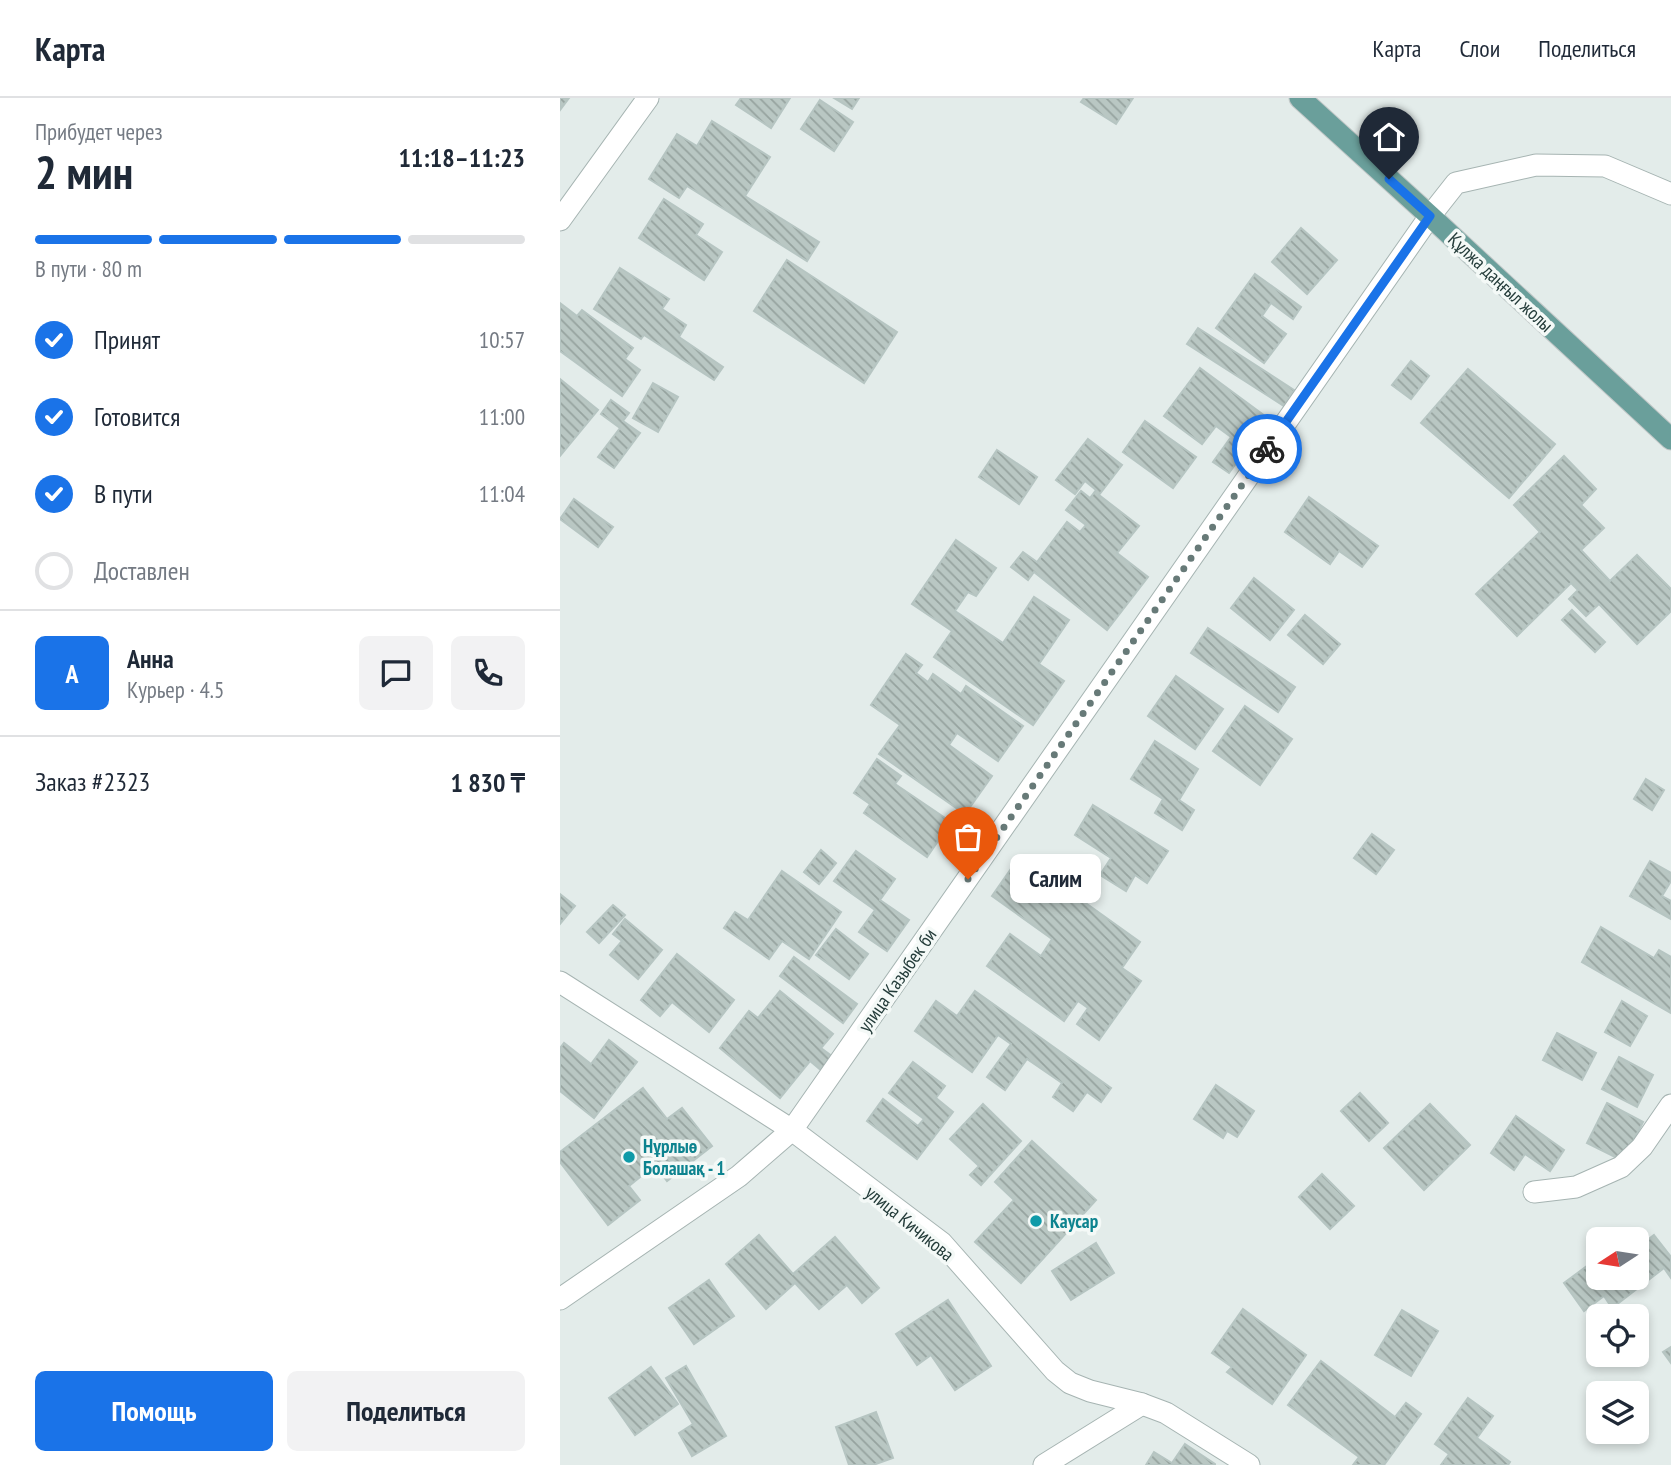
<!DOCTYPE html>
<html lang="ru">
<meta charset="utf-8">
<style>
:root{--surface:#fff;--page:#f2f2f3;--text:#1f2937;--muted:#747a83;--line:#e0e1e3;--accent:#1a73e8}
body{margin:0;font-family:"PT Sans Narrow",sans-serif;background:var(--page);color:var(--text);height:100vh;display:flex;flex-direction:column;font-size:26px;white-space:nowrap}
*{box-sizing:border-box;margin:0}
p{font-size:23px;color:var(--muted)}
.icon{flex:none;width:38px;height:38px;fill:none;stroke:currentColor;stroke-width:2;stroke-linecap:round;stroke-linejoin:round}
.map{position:relative;flex:1;overflow:hidden}
.panel{display:flex;flex-direction:column;background:var(--surface);width:560px}
.panel>*{flex:none}
.needle{width:46px;rotate:258deg}
.controls{position:absolute;left:1026px;top:1129px;display:grid;gap:14px}
.controls a{display:grid;place-items:center;width:63px;height:63px;border-radius:10px;background:var(--surface);box-shadow:0 4px 10px #0003;font-size:35px}
.pin{position:absolute;display:grid;place-items:center;width:60px;height:60px;color:#fff;margin:-72px -30px;border-radius:50% 50% 50% 0;rotate:-45deg;box-shadow:0 0 7px #0007}
.pin .icon{rotate:45deg}
.courier{position:absolute;display:grid;place-items:center;width:70px;height:70px;margin:-35px;border:5px solid #1a73e8;border-radius:50%;background:#fff;color:#222;box-shadow:0 2px 9px #0007}
.bubble{position:absolute;height:49px;border-radius:10px;background:var(--surface);box-shadow:0 4px 10px #0003;font-size:23px;font-weight:600;line-height:49px;text-align:center}
.summary em{font-style:normal;font-weight:600}
.summary div{display:flex;flex-direction:column-reverse}
.summary{display:flex;align-items:center;justify-content:space-between;height:119px;padding:0 35px}
h1{font-size:46px;font-weight:600;line-height:52px}
.bar{display:grid;grid-template-columns:repeat(4,1fr);gap:10px 7px;align-content:center;height:84px;padding:0 35px}
.bar i{height:9px;border-radius:5px;background:var(--line)}
.bar .on{background:var(--accent)}
.bar p{grid-column:span 4}
.line{display:flex;align-items:center;gap:18px;padding:0 35px;border-top:2px solid var(--line)}
.line div{flex:1}
.round{display:grid;place-items:center;flex:none;width:74px;height:74px;border-radius:10px;background:var(--page)}
ol{padding:0 35px;list-style:none}
li{display:flex;align-items:center;gap:21px;height:77px}
li p{margin-inline-start:auto}
li .icon{padding:7px;border-radius:50%;background:var(--accent);color:#fff;stroke-width:4}
li:last-child{color:var(--muted)}
li i{width:38px;height:38px;border:4px solid var(--line);border-radius:50%}
.button{display:flex;gap:14px;margin-top:auto;padding:14px 35px}
.button a{flex:1;height:80px;border-radius:10px;background:var(--accent);color:#fff;font-size:28px;font-weight:600;line-height:80px;text-align:center}
.button a+a{background:var(--page);color:var(--text)}
header{display:flex;align-items:center;gap:42px;box-sizing:border-box;height:98px;padding:0 35px;background:var(--surface);border-bottom:2px solid var(--line)}
header strong{font-size:33px}
nav{display:flex;gap:38px;margin-inline-start:auto;font-size:24px}
main{display:flex;flex:1;min-height:0}
.map>svg:first-child{display:block}
.building{fill:url(#building-back-hatch);stroke:#b6c5c2;stroke-width:2}
.lines{fill:none;stroke-linecap:round;stroke-linejoin:round}
.minor-casing{stroke:#a6b4b2;stroke-width:23}
.major-casing{stroke:#c2c8c8;stroke-width:23}
.minor{stroke:#fff;stroke-width:21}
.major{stroke:#6a9f9b;stroke-width:21}
.done{stroke:#677a78;stroke-width:7;stroke-dasharray:0 12.6}
.route{stroke:#1a73e8;stroke-width:9}
.culture-dot{fill:#0f9aa8;stroke:#f4f9f7;stroke-width:2.5}
.labels{text-anchor:middle;dominant-baseline:central;stroke-width:7;stroke-linejoin:round;paint-order:stroke}
.street-label{font-size:19px;fill:#243c3a;stroke:#f4f9f7}
.culture-label{font-size:19px;font-weight:bold;fill:#0d838f;stroke:#f4f9f7;text-anchor:start}
</style>
<header>
<strong>Карта</strong>
<nav><a>Карта</a><a>Слои</a><a>Поделиться</a></nav>
</header>
<main>
<section class="panel">
<div class="summary"><div><h1>2 мин</h1><p>Прибудет через</p></div><em>11:18–11:23</em></div>
<div class="bar"><i class="on"></i><i class="on"></i><i class="on"></i><i></i><p>В пути · 80 m</p></div>
<ol>
<li><svg class="icon" aria-label="check" viewBox="0 0 24 24"><path d="M5 12l5 5 9-10"/></svg>Принят<p>10:57</p></li>
<li><svg class="icon" aria-label="check" viewBox="0 0 24 24"><path d="M5 12l5 5 9-10"/></svg>Готовится<p>11:00</p></li>
<li><svg class="icon" aria-label="check" viewBox="0 0 24 24"><path d="M5 12l5 5 9-10"/></svg>В пути<p>11:04</p></li>
<li><i></i>Доставлен</li>
</ol>
<div class="line" style="height:126px"><b class="round" style="background:var(--accent);color:#fff">А</b><div><b>Анна</b><p>Курьер · 4.5</p></div><a class="round"><svg class="icon" aria-label="chat" viewBox="0 0 24 24"><path d="M4 5h16v11H9l-5 4z"/></svg></a><a class="round"><svg class="icon" aria-label="phone" viewBox="0 0 24 24"><path d="M5 4h4l2 5-3 2q2 4 5 5l2-3 5 2v4C11 20 4 13 5 4z"/></svg></a></div>
<div class="line" style="height:91px"><div>Заказ #2323</div><b>1 830 ₸</b></div>
<div class="button"><a>Помощь</a><a>Поделиться</a></div>
</section>
<div class="map">
<svg width="1111" height="1367" viewBox="0 0 1111 1367">
<defs>
<pattern id="building-back-hatch" width="6" height="6" patternUnits="userSpaceOnUse" patternTransform="scale(1.75)"><rect width="6" height="6" fill="#b9c7c3"/><path d="M-1 5l2 2M0 0l6 6M5-1l2 2" fill="none" stroke="#96a39f"/></pattern>
</defs>
<rect width="100%" height="100%" fill="#e3ecea"/>
<g class="building">
<polygon points="0,0 9,0 0,12"/>
<polygon points="181,0 230,0 211,30 176,7"/>
<polygon points="274,0 299,0 292,11"/>
<polygon points="524,0 573,0 556,26 521,4"/>
<polygon points="260,2 293,24 274,53 241,31"/>
<polygon points="152,23 210,59 185,98 259,144 247,163 127,88 119,100 89,81 117,36 137,48"/>
<polygon points="104,101 143,126 136,137 162,154 144,182 79,140"/>
<polygon points="741,130 777,162 747,196 712,164"/>
<polygon points="227,162 337,234 304,285 194,213"/>
<polygon points="60,170 109,201 102,211 126,227 119,239 163,269 154,282 84,237 81,241 34,211"/>
<polygon points="695,176 741,209 733,221 711,205 702,218 726,236 704,265 656,230"/>
<polygon points="0,205 17,218 22,212 73,250 65,261 80,272 62,298 0,253"/>
<polygon points="638,230 734,292 724,308 627,246"/>
<polygon points="851,263 869,278 851,301 832,287"/>
<polygon points="640,270 709,321 669,375 653,364 671,339 656,328 642,346 604,318"/>
<polygon points="908,271 995,346 949,400 861,325"/>
<polygon points="0,281 38,312 0,358"/>
<polygon points="93,285 118,299 98,334 73,320"/>
<polygon points="51,302 69,315 63,323 80,335 54,370 38,359 60,330 41,316"/>
<polygon points="585,323 636,359 613,390 563,354"/>
<polygon points="528,341 562,367 539,397 579,428 557,455 588,479 547,532 474,474 468,482 451,469 463,454 477,464 507,424 520,434 526,427 506,412 521,393 530,400 536,392 525,383 515,396 496,382"/>
<polygon points="437,352 477,379 459,406 419,379"/>
<polygon points="1004,358 1036,391 1021,407 1044,430 1021,452 1050,483 1077,457 1111,491 1111,513 1077,546 1039,506 1026,518 1009,501 1018,492 1011,485 957,538 916,496 980,434 954,407"/>
<polygon points="749,399 818,448 802,469 779,453 770,466 725,434"/>
<polygon points="14,401 53,429 38,449 0,421"/>
<polygon points="396,442 436,470 416,498 408,494 395,513 443,545 474,499 509,522 479,566 504,583 473,627 374,559 392,533 352,506"/>
<polygon points="694,480 734,512 710,542 671,510"/>
<polygon points="1012,512 1045,544 1035,554 1002,522"/>
<polygon points="745,517 780,546 763,566 728,537"/>
<polygon points="648,530 735,589 718,614 631,555"/>
<polygon points="346,556 362,567 356,575 368,584 373,576 401,596 406,588 463,628 438,663 397,635 389,647 432,678 405,716 319,656 340,627 311,607"/>
<polygon points="616,578 663,611 635,651 588,618"/>
<polygon points="685,608 732,641 700,687 653,653"/>
<polygon points="595,643 638,671 619,702 634,712 622,732 595,715 603,701 571,681"/>
<polygon points="317,661 341,678 335,686 391,724 367,759 304,715 310,706 294,695"/>
<polygon points="1086,681 1104,692 1092,712 1074,701"/>
<polygon points="533,707 608,753 587,785 575,777 566,793 540,777 551,760 515,737"/>
<polygon points="812,736 834,752 816,776 794,760"/>
<polygon points="261,752 276,765 259,786 244,774"/>
<polygon points="296,753 335,781 320,802 349,822 327,853 299,834 315,812 274,783"/>
<polygon points="460,758 580,844 562,870 581,883 539,942 517,926 528,910 518,903 504,923 427,868 450,836 481,858 492,841 432,798"/>
<polygon points="1090,763 1111,775 1111,783 1102,798 1111,803 1111,821 1070,798"/>
<polygon points="222,773 281,814 249,861 222,843 209,861 164,830 175,814 188,822"/>
<polygon points="0,796 15,808 0,826"/>
<polygon points="53,807 65,817 39,845 27,834"/>
<polygon points="65,821 102,852 78,881 50,857 62,843 53,836"/>
<polygon points="1041,829 1094,860 1099,852 1111,859 1111,915 1022,864"/>
<polygon points="276,831 308,856 289,881 256,857"/>
<polygon points="117,856 174,902 149,934 112,904 100,918 81,902"/>
<polygon points="234,859 297,906 283,925 220,878"/>
<polygon points="220,893 273,936 261,950 273,959 262,973 250,963 220,1000 160,950 189,913 198,920"/>
<polygon points="415,893 551,990 541,1004 527,994 513,1013 493,999 502,985 467,961 445,992 427,979 451,946 438,937 412,974 355,933 376,903 397,918"/>
<polygon points="1062,903 1087,918 1070,948 1045,934"/>
<polygon points="997,935 1036,955 1022,982 983,962"/>
<polygon points="49,942 77,964 34,1020 0,993 0,950 4,945 31,966"/>
<polygon points="1059,959 1093,977 1077,1009 1042,991"/>
<polygon points="353,964 385,988 376,1000 393,1014 357,1061 307,1023 323,1001 358,1028 364,1021 329,995"/>
<polygon points="656,987 694,1013 677,1039 667,1033 663,1040 634,1021"/>
<polygon points="83,990 107,1021 122,1010 152,1048 107,1083 95,1067 69,1088 80,1102 48,1127 0,1064 0,1054"/>
<polygon points="800,995 828,1025 809,1043 781,1013"/>
<polygon points="1047,1005 1083,1024 1063,1063 1027,1045"/>
<polygon points="423,1006 461,1043 421,1087 410,1077 419,1068 390,1041"/>
<polygon points="870,1006 910,1047 864,1092 824,1050"/>
<polygon points="956,1018 1004,1052 990,1073 965,1056 954,1072 931,1055"/>
<polygon points="472,1043 536,1102 461,1185 415,1144 454,1102 435,1084"/>
<polygon points="762,1076 794,1108 770,1131 739,1099"/>
<polygon points="199,1137 233,1176 275,1139 319,1190 302,1205 287,1187 259,1211 235,1185 206,1211 166,1166"/>
<polygon points="1094,1137 1111,1159 1111,1180 1104,1170 1052,1210 1044,1198 1024,1213 1004,1185 1031,1165 1038,1174 1038,1180 1076,1180 1076,1151"/>
<polygon points="536,1145 554,1175 511,1202 492,1173"/>
<polygon points="149,1182 174,1218 134,1246 109,1210"/>
<polygon points="388,1202 431,1268 395,1292 371,1257 357,1267 336,1236"/>
<polygon points="683,1211 746,1257 712,1306 667,1274 672,1269 652,1255"/>
<polygon points="842,1212 878,1233 851,1278 815,1257"/>
<polygon points="1111,1249 1111,1265 1103,1254"/>
<polygon points="761,1263 835,1319 846,1305 861,1316 824,1367 793,1367 799,1359 728,1307"/>
<polygon points="126,1268 166,1338 132,1358 119,1335 133,1326 106,1280"/>
<polygon points="91,1269 118,1306 75,1337 49,1300"/>
<polygon points="908,1300 933,1318 917,1340 950,1364 948,1367 881,1367 889,1356 875,1346"/>
<polygon points="316,1314 333,1360 313,1367 289,1367 276,1329"/>
<polygon points="625,1346 655,1366 655,1367 586,1367 594,1354 612,1365"/>
</g>
<g class="lines">
<g class="minor-casing">
<g id="minor">
<polyline points="0,122 88,0"/>
<polyline points="0,884 232,1032 382,1145 495,1273 510,1285 530,1293 582,1306 606,1315 689,1367"/>
<polyline points="974,1094 1016,1089 1061,1069 1082,1049 1111,1007"/>
<polyline points="0,1201 179,1078 232,1032 870,118 896,85 976,67 1045,68 1111,96"/>
<polyline points="484,1367 582,1306"/>
</g>
</g>
<g class="major-casing">
<polyline id="major" points="740,0 870,118 1111,341"/>
</g>
<use href="#minor" class="minor"/>
<use href="#major" class="major"/>
</g>
<g class="lines">
<polyline class="done" points="408,781 707,351"/>
<polyline class="route" points="707,351 870,118 829,81"/>
</g>
<g class="culture-dot">
<circle cx="69" cy="1059" r="7"/>
<circle cx="476" cy="1123" r="7"/>
</g>
<g class="labels">
<g class="street-label">
<text transform="translate(941 184) rotate(43)">Құлжа даңғыл жолы</text>
<text transform="translate(337 882) rotate(-55)">улица Казыбек би</text>
<text transform="translate(350 1125) rotate(39)">улица Кичикова</text>
</g>
<g class="culture-label">
<text x="83" y="1048">Нұрлыө<tspan x="83" dy="22">Болашақ - 1</tspan></text>
<text x="490" y="1123">Каусар</text>
</g>
</g>
</svg>
<div class="controls">
<a><svg class="needle" viewBox="-14 -14 28 28"><path d="M0-13l5 13h-10z" fill="#e53935"/><path d="M0 13l5-13h-10z" fill="#747a83"/></svg></a>
<a><svg class="icon" aria-label="locate" viewBox="0 0 24 24"><circle cx="12" cy="12" r="6"/><path d="M12 2v4M12 18v4M2 12h4M18 12h4"/></svg></a>
<a><svg class="icon" aria-label="layers" viewBox="0 0 24 24"><path d="M12 4l9 5-9 5-9-5zM3 14l9 5 9-5"/></svg></a>
</div>
<div class="pin" style="left:408px;top:781px;background:#ea580c"><svg class="icon" aria-label="bag" viewBox="0 0 24 24"><path d="M5 8h14l-1 12H6zM9 8a3 3 0 0 1 6 0"/></svg></div>
<div class="pin" style="left:829px;top:81px;background:#1f2937"><svg class="icon" aria-label="home" viewBox="0 0 24 24"><path d="M3 11l9-7 9 7M6 9v11h12V9"/></svg></div>
<div class="courier" style="left:707px;top:351px"><svg class="icon" aria-label="bike" viewBox="0 0 24 24"><circle cx="6" cy="16" r="4"/><circle cx="18" cy="16" r="4"/><path d="M6 16l4-8h5l3 8M10 8l3 8H6M13 5h3"/></svg></div>
<div class="bubble" style="left:450px;top:756px;width:91px">Салим</div>
</div>
</main>
